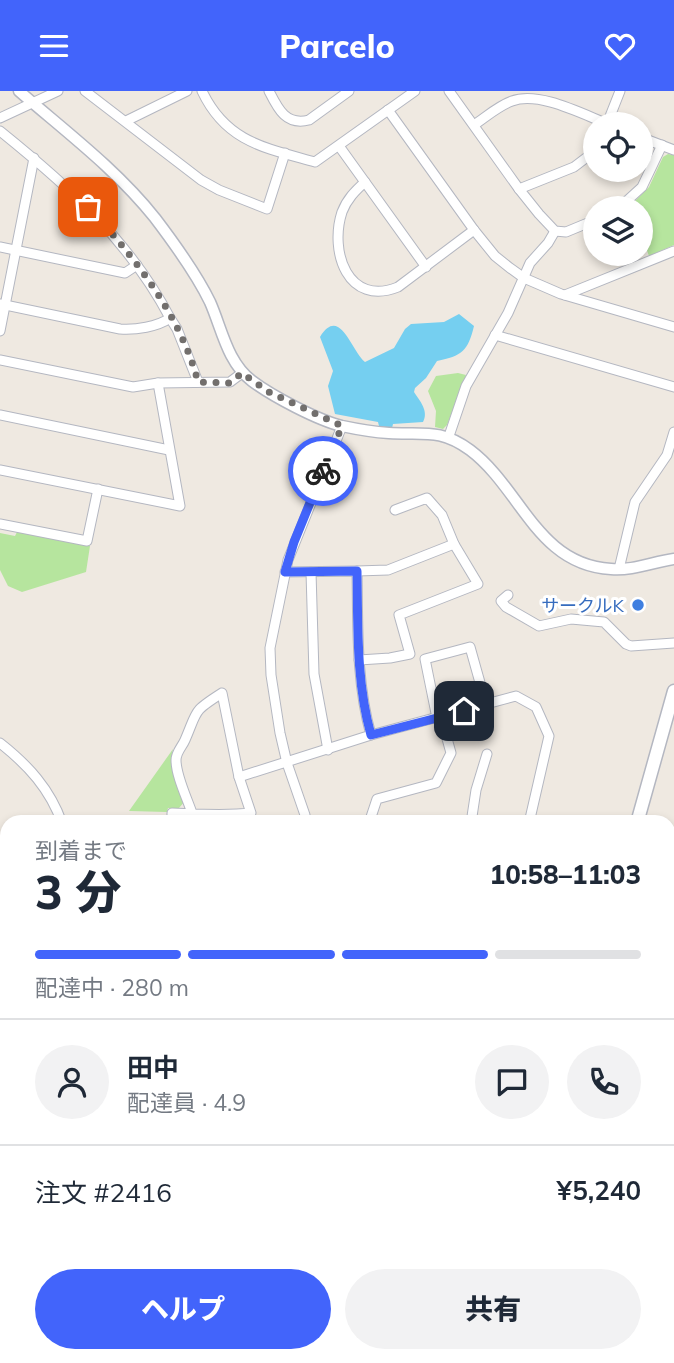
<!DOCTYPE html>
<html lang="ja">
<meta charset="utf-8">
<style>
:root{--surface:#fff;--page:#f2f2f3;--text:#1f2937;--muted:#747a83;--line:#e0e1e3;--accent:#4264fb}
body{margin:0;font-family:Mulish,"Noto Sans JP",sans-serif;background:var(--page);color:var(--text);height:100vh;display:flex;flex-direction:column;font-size:26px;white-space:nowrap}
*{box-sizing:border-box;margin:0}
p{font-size:23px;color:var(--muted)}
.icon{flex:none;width:38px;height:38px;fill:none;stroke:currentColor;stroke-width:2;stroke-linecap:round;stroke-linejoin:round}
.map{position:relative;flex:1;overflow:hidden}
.drawer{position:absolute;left:0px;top:724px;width:676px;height:548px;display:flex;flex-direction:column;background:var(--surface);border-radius:21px 21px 0 0;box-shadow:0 4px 10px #0003}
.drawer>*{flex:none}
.tools{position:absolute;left:583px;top:21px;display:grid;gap:14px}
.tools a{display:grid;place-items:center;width:70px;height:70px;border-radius:50%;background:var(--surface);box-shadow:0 4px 10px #0003;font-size:35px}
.pin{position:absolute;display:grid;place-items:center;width:60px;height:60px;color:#fff;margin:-30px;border-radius:14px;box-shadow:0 4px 10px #0006}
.courier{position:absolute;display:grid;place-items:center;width:70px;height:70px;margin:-35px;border:5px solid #4264fb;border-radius:50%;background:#fff;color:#222;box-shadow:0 2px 9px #0007}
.summary em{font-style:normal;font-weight:800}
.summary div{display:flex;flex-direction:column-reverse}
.summary{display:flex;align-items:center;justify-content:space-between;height:119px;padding:0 35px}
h1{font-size:46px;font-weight:800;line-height:52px}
.bar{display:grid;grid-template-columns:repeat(4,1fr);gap:10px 7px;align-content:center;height:84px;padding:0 35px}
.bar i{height:9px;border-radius:5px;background:var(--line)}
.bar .selected{background:var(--accent)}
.bar p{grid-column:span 4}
.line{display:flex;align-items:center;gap:18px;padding:0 35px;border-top:2px solid var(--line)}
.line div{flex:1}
.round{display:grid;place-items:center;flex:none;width:74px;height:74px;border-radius:37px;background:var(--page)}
.cta{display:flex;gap:14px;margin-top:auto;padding:14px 35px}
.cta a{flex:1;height:80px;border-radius:42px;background:var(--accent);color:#fff;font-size:28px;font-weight:800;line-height:80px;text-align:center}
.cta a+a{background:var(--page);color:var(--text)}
header{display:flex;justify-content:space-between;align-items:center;height:91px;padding:0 35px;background:var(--accent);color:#fff;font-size:32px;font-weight:800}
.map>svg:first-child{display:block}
.green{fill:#b6e59e}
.water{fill:#75cff0}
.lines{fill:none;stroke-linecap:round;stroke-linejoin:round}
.river{stroke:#75cff0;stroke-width:19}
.minor-casing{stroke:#b4b7c1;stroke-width:11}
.tertiary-casing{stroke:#b4b7c1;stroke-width:13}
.secondary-casing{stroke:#b4b7c1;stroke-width:15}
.minor{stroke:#fff;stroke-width:9}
.tertiary{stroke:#fff;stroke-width:10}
.secondary{stroke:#fff;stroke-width:12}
.done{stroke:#726f6d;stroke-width:7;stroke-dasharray:0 12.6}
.route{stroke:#4264fb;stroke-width:9}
.shop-dot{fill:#3f7fe0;stroke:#fff;stroke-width:2.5}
.labels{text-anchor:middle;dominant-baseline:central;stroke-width:6;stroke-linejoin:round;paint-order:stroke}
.shop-label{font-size:18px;fill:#366cbe;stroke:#fff;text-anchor:end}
</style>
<header><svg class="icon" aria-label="menu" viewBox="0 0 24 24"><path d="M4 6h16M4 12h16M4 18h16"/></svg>Parcelo<svg class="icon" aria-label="heart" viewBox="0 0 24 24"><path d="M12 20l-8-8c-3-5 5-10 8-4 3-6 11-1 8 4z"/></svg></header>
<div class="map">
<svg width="674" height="1272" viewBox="0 0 674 1272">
<rect width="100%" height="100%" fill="#efe9e1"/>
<g class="green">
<polygon points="668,63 674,64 674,154 649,165 641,143 640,117 631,117 630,115 649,96 663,66"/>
<polygon points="458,282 466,284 447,334 443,338 435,336 436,320 428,300 436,285"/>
<polygon points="17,441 90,455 86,481 22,501 8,495 0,479 0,442 15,445"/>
<polygon points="173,658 171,668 185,710 179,717 168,717 167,721 129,720"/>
</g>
<path class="water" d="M459,223L474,235C468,260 462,265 437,270L426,287L415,297L414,301C420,310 429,320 423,331L393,333L392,337L379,335L378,331L335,323L328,295L333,280L320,246C340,214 351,260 365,271L394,257L405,238L411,233L444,231Z"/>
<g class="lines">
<g class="river">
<polyline points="0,1056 7,1066"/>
<polyline points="0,1133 2,1105 7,1097"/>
</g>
<g class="minor-casing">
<g id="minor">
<polyline points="85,0 201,89 219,99 267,118 285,62"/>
<path d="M202,0C226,51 265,57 315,71L415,0"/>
<path d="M269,0C278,18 286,35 309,29L349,0"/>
<polyline points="449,0 519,98 539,123 555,140 566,141 595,129"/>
<polyline points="388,19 474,139 495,165 510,177 524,187 561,203 674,236"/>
<polyline points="0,27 58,0"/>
<polyline points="126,30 187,0"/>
<polyline points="607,33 620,0"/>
<path d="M474,34C486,26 498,15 512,10C539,0 582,23 608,33"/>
<path d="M0,40C67,94 129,149 170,227C157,236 136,239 120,238L0,213"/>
<polyline points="640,46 674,59"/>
<polyline points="339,55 426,176"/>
<path d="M365,91C355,100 347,108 342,121C329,161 348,216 398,196L474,139"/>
<polyline points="519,98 574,76 595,60"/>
<polyline points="619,117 642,96 662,54"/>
<polyline points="0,156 125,182 137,174"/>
<polyline points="565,204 674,160"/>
<polyline points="170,227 177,238 198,291"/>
<polyline points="0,240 34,67"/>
<polyline points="495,244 674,296"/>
<polyline points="0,269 133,296 158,292 180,415 0,379"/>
<polyline points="158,292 230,291 242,282"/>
<polyline points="0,324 169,359"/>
<polyline points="449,345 466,295 508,222 530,172 548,152 555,140"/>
<polyline points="0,433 87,450 98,398"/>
<polyline points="619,478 635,411 667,364 674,341"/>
<polyline points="357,480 388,479 454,453 442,424 427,407 395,419"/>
<path d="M285,481L357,480C358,535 356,591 371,644"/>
<polyline points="311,481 314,583 328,659"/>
<polyline points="508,504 501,510 506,516 539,535 571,528 604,531 626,553 631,555 674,552"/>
<polyline points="359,569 390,567 410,563 399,524 478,493 454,453"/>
<polyline points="437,627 425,568 470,556 486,613"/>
<path d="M0,652C28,674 50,698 62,732"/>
<polyline points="239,686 371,644 516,605 536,616 549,645 529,732"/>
<polyline points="305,724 287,672 280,642 271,584 270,557 288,469 342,335"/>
<path d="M172,732V722C198,723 225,725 251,722L239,686L222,602C192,621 198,619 185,649C182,656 176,661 176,669C176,685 187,707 192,722"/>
<polyline points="369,732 377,708 436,692 451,662 441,626"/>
<polyline points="471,732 476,699 487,663"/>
<polyline points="668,869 674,870"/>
<polyline points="668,1007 674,1005"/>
<polyline points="668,1104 674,1100"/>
<polyline points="521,1272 521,1265"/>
</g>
</g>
<g class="tertiary-casing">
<path id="tertiary" d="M19,0C65,40 116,78 155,127C174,152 196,182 210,211C222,238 227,271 252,290C272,305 317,329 342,335C356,338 374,341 389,342C423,344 440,337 470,359C521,397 537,474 611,478C632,480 653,471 674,468"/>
</g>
<g class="secondary-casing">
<g id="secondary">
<polyline points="637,732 674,600"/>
<polyline points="484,1272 486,1265"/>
</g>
</g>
<use href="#minor" class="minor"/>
<use href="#tertiary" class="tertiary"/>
<use href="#secondary" class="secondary"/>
</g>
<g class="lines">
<path class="done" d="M88,116C134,165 181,225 198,291L230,292L242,282L269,301L342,335L323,380"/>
<path class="route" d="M323,380L294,451L285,481L357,480C358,535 356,591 371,644L464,620"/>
</g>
<circle class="shop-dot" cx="638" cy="514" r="7"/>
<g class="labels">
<g class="shop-label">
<text x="624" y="514">サークルK</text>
</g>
</g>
</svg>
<div class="tools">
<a><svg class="icon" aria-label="locate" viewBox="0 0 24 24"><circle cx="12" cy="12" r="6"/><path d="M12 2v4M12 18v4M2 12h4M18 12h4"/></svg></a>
<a><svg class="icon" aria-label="layers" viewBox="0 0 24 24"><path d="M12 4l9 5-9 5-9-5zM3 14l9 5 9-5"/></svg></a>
</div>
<div class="pin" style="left:88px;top:116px;background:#ea580c"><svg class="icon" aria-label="bag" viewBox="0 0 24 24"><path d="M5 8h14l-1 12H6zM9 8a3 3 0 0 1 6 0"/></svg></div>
<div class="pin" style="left:464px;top:620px;background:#1f2937"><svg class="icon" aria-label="home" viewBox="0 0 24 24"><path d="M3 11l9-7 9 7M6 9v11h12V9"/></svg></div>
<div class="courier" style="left:323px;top:380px"><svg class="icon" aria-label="bike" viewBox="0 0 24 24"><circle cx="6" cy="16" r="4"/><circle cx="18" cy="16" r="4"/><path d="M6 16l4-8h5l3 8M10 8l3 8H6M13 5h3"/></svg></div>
<section class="drawer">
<div class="summary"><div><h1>3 分</h1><p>到着まで</p></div><em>10:58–11:03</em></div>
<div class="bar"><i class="selected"></i><i class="selected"></i><i class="selected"></i><i></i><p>配達中 · 280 m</p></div>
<div class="line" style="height:126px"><a class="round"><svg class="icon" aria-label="person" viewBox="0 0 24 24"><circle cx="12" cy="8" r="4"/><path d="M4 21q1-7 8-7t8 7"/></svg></a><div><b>田中</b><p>配達員 · 4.9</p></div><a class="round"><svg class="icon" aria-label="chat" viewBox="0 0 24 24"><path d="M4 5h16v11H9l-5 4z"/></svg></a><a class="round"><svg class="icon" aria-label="phone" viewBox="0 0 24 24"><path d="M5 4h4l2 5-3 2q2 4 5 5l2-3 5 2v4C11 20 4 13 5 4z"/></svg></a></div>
<div class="line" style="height:91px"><div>注文 #2416</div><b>¥5,240</b></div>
<div class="cta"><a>ヘルプ</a><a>共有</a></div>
</section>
</div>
